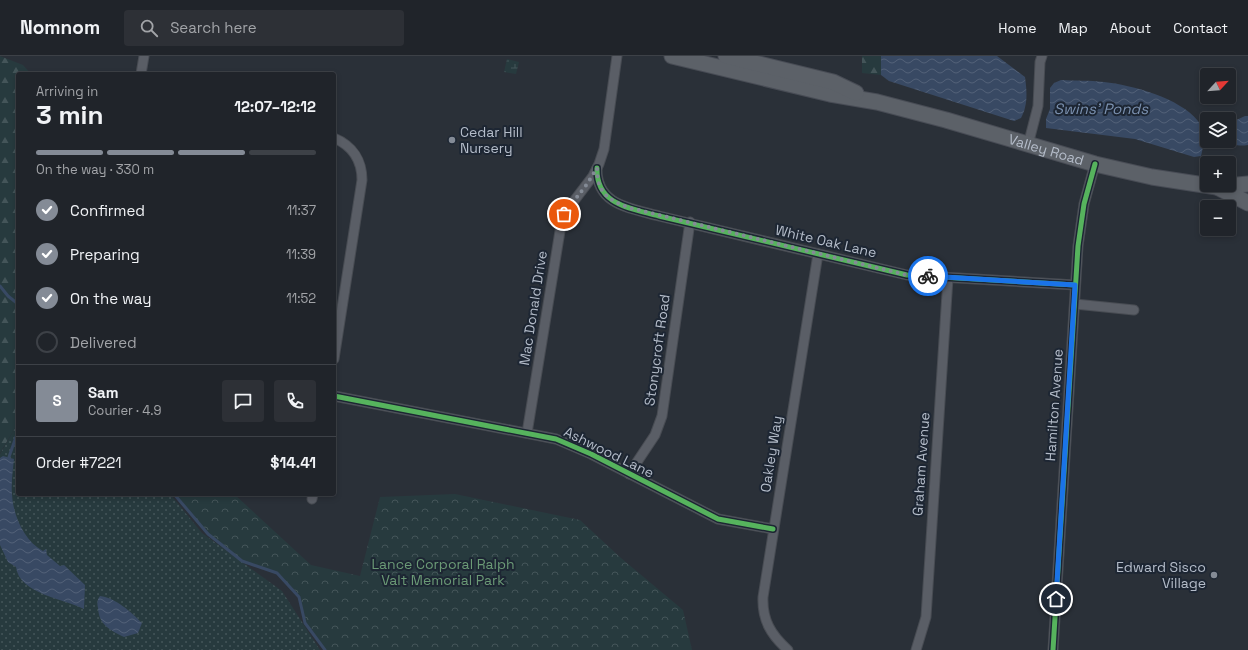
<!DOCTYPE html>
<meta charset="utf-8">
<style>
:root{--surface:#20242a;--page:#2d3036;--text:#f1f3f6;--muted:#a2a4a8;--line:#3d4147;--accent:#848b96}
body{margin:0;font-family:"Space Grotesk",sans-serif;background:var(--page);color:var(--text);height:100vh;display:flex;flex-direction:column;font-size:15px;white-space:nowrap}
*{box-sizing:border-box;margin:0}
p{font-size:13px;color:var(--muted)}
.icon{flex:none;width:22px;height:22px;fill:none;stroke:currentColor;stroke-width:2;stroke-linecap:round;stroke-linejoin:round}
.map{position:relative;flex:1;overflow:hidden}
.details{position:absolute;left:16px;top:16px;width:320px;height:424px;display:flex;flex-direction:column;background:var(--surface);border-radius:4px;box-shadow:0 2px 6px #0003,0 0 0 1px var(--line)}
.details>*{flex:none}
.needle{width:26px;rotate:64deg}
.buttons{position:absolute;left:1200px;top:12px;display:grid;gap:8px}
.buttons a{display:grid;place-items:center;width:36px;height:36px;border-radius:4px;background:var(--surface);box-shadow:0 2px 6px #0003,0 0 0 1px var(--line);font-size:20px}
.pin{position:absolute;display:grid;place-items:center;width:34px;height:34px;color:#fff;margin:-17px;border:2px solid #fff;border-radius:50%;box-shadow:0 1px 4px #0007}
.courier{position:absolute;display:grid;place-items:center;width:40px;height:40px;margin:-20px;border:3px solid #1a73e8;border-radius:50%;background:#fff;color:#222;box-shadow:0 1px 5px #0007}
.headline em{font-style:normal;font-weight:600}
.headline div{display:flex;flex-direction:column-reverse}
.headline{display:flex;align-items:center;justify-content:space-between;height:68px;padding:0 20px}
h1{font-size:26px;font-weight:600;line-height:30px}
.bar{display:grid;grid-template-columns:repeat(4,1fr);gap:6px 4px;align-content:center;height:48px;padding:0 20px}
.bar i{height:5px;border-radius:3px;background:var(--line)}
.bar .current{background:var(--accent)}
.bar p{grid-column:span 4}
.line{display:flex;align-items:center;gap:10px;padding:0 20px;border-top:1px solid var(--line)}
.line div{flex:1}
.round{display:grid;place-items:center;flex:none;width:42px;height:42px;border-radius:4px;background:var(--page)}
ol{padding:0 20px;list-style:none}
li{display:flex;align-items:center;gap:12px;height:44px}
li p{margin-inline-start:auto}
li .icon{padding:4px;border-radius:50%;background:var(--accent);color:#fff;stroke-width:4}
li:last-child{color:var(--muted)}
li i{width:22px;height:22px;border:2px solid var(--line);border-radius:50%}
header{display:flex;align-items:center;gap:24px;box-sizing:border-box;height:56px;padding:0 20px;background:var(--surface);border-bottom:1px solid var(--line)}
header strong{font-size:19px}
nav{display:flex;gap:22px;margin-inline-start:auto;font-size:14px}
.search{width:280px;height:36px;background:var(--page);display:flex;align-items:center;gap:10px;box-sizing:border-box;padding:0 14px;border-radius:4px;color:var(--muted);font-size:15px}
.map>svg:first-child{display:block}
.grass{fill:url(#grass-dots)}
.forest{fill:url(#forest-firs)}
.wetland{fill:url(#wetland-marsh)}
.park{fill:url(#park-crowns)}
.water{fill:url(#water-waves)}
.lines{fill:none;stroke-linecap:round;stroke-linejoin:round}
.stream{stroke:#384963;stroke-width:3}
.street-casing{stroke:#484c53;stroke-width:11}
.primary-casing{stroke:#484c55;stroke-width:17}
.street{stroke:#5a5e66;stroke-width:9}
.primary{stroke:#5c6168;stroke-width:15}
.cycleway-casing{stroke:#1d2633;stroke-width:8}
.cycleway{stroke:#56b35d;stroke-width:5}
.done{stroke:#848b96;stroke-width:4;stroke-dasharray:0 7.2}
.route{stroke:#1a73e8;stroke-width:5}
.poi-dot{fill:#848b96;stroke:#1d2633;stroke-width:1.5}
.labels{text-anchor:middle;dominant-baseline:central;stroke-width:4;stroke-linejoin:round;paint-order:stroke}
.poi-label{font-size:14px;fill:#b4bcc9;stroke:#1d2633;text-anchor:start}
.street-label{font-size:14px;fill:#b4bcc9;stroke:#1d2633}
.park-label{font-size:14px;fill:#6b9a76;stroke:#1d2633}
.water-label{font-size:15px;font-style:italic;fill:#7c92b1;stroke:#1d2633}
</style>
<header>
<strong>Nomnom</strong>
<div class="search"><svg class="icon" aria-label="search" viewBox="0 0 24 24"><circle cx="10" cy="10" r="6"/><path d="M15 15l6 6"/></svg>Search here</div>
<nav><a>Home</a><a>Map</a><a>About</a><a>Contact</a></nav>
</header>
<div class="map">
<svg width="1248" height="594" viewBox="0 0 1248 594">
<defs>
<pattern id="grass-dots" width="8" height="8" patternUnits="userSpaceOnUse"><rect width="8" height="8" fill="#273a3e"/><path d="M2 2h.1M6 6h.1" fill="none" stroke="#445559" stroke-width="1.8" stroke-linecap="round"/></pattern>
<pattern id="forest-firs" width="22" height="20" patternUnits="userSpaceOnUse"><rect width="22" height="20" fill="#273a3e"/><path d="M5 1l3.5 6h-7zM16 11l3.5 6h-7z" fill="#445559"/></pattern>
<pattern id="wetland-marsh" width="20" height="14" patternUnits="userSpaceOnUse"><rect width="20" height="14" fill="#273a3e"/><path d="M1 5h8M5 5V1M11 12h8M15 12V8" fill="none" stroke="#445559"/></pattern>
<pattern id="park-crowns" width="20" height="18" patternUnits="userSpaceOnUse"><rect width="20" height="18" fill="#273a3e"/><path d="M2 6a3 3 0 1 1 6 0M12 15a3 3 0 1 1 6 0" fill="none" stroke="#445559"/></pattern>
<pattern id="water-waves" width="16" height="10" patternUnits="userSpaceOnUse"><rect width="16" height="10" fill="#384963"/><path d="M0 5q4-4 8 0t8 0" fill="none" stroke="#526178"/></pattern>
</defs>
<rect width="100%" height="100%" fill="#2a3038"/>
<polygon class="grass" points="18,367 18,438 170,438 202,477 282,535 320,594 0,594 0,398"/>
<g class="forest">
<polygon points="0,0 23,9 31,18 18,18 18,367 0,397"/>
<polygon points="862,0 881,0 881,19 862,17"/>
</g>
<polygon class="wetland" points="507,3 519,6 516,18 504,16"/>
<polygon class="park" points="174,438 234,438 311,509 360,520 380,441 455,438 580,464 621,502 683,554 692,594 325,594 305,567 299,541 277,517 242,505 208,478"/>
<g class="water">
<path d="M881,0H997L1025,21C1027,36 1028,49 1021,62L1014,65L889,25L881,19Z"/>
<path d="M1061,24C1075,25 1089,24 1104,26C1132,29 1180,42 1198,65C1206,74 1204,89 1201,100L1194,101L1135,83L1046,72V63L1050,53V32L1054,27Z"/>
<path d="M1245,60H1248V89C1230,92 1229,84 1229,69L1232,66Z"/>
<path d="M3,400L14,403C13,414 11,426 12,438C13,459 24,485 43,495L46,493L47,499L60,510L64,509L85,529L84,553C65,543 19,538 16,511L8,506L0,489V402Z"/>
<path d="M100,540C116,542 131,556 142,567L138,577L124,581C110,574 99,569 98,552C97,547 97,544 100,540Z"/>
</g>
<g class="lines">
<g class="stream">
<polyline points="0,230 8,240 18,248"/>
<polyline points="9,401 18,375"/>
<polyline points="174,438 208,478 242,505 277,517 299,541 305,567 325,594"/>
</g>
<g class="street-casing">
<g id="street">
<polyline points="141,18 144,0"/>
<path d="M334,82C353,90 362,105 362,124L334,303"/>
<polyline points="1028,89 1038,50 1040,6 1042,0"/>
<path d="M597,112C596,149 630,152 659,160L907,219L1075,229"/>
<polyline points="1075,248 1134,254"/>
<polyline points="334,340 556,383 591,398 718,463 773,473"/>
<polyline points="527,377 561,169 564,158 593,120 599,108 604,93 617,0"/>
<polyline points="629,418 655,379 662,360 690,166"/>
<polyline points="312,443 313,438"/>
<path d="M788,594C771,579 762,564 763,541L818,198"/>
<polyline points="916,594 926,561 948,222"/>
<polyline points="1053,594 1078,190 1084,148 1095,108"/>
</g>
</g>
<g class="primary-casing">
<g id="primary">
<path id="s1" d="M672,0L830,38L877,46L946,64L1095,108L1152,121L1217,131L1248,128"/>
<polyline points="726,0 833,26 856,37"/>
<polyline points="1217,131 1248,147"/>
</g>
</g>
<use href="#street" class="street"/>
<use href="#primary" class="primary"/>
<g class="cycleway-casing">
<g id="cycleway">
<path d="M597,112C596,149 630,152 659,160L907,219L1075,229"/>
<polyline points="334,340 556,383 591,398 718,463 773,473"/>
<polyline points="1053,594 1078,190 1084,148 1095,108"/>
</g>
</g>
<use href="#cycleway" class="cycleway"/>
</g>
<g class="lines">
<path class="done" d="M564,158L587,128L597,112C597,137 608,144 630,152L907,219L928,220"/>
<polyline class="route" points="928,220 1075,229 1056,543"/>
</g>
<g class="poi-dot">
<circle cx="452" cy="84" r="4"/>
<circle cx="1214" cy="519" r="4"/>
</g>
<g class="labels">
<g class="poi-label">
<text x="460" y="76">Cedar Hill<tspan x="460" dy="16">Nursery</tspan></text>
<text x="1206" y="511" text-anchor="end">Edward Sisco<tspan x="1206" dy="16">Village</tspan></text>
</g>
<g class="street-label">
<text stroke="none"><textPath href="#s1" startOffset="386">Valley Road</textPath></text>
<text transform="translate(826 185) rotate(13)">White Oak Lane</text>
<text transform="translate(533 252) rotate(-81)">Mac Donald Drive</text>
<text transform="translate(657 294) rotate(-82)">Stonycroft Road</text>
<text transform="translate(1054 349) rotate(-86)">Hamilton Avenue</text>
<text transform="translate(609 396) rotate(26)">Ashwood Lane</text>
<text transform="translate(771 398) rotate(-81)">Oakley Way</text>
<text transform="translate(921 408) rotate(-86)">Graham Avenue</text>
</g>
<g class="park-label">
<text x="443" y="508">Lance Corporal Ralph<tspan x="443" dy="16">Valt Memorial Park</tspan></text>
</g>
<g class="water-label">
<text x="1101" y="52">Swins' Ponds</text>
</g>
</g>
</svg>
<div class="buttons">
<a><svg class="needle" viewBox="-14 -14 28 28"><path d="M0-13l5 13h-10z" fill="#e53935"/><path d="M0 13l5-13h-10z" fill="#a2a4a8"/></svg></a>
<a><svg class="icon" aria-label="layers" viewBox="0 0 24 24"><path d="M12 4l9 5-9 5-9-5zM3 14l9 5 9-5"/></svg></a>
<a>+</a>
<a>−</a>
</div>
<div class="pin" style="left:564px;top:158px;background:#ea580c"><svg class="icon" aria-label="bag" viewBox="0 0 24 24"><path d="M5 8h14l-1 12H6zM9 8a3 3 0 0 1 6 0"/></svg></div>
<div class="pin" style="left:1056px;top:543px;background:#1f2937"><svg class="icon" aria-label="home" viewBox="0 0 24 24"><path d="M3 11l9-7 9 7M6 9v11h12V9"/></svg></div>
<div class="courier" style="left:928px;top:220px"><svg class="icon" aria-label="bike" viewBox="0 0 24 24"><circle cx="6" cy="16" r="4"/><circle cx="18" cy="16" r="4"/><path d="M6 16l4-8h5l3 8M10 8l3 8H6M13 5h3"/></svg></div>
<section class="details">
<div class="headline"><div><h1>3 min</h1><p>Arriving in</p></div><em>12:07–12:12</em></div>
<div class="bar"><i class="current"></i><i class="current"></i><i class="current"></i><i></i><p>On the way · 330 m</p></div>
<ol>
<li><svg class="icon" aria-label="check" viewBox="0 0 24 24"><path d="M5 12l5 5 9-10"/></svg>Confirmed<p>11:37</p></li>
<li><svg class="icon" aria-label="check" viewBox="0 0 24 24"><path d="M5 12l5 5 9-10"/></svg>Preparing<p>11:39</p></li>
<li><svg class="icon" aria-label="check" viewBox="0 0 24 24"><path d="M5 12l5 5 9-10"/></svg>On the way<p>11:52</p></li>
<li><i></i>Delivered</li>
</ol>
<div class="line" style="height:72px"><b class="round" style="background:var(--accent);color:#fff">S</b><div><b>Sam</b><p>Courier · 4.9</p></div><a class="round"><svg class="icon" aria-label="chat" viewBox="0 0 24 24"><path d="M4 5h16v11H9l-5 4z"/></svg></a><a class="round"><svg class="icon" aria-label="phone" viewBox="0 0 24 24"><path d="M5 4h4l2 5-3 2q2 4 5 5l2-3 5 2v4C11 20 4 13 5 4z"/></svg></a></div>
<div class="line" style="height:52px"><div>Order #7221</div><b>$14.41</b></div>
</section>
</div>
